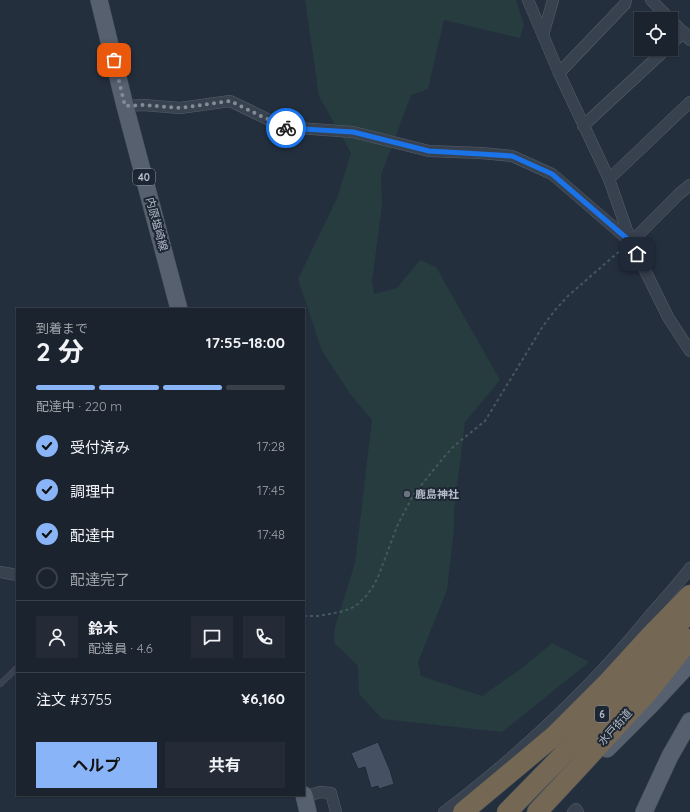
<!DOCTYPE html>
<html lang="ja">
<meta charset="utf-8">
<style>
:root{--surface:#1b232e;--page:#242b36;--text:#f1f3f6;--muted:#a0a4aa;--line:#39404a;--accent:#8ab4f8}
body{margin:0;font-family:Quicksand,"Noto Sans JP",sans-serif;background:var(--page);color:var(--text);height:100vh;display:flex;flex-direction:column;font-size:15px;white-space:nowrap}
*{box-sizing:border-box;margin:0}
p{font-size:13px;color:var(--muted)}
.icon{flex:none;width:22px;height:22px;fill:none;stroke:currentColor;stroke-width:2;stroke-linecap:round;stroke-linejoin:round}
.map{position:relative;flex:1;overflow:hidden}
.details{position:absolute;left:16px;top:308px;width:289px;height:488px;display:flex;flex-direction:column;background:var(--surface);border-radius:0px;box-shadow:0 1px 3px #0004,0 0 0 1px var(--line)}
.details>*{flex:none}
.buttons{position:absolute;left:634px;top:12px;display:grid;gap:8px}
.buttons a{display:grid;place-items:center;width:44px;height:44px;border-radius:0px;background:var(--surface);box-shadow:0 1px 3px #0004,0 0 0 1px var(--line);font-size:20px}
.pin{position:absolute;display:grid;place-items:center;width:34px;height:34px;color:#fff;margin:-17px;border-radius:8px;box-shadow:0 2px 6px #0006}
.courier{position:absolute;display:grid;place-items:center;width:40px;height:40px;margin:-20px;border:3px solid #1a73e8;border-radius:50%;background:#fff;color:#222;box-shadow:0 1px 5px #0007}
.headline em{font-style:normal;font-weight:700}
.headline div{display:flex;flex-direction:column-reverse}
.headline{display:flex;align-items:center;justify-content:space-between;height:68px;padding:0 20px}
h1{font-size:26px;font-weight:700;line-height:30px}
.bar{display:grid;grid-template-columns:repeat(4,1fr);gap:6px 4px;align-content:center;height:48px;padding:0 20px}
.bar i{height:5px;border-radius:3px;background:var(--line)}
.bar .selected{background:var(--accent)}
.bar p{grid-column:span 4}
.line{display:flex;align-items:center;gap:10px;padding:0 20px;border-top:1px solid var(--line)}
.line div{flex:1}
.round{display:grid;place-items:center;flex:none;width:42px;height:42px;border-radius:0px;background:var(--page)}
ol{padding:0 20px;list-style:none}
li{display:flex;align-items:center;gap:12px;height:44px}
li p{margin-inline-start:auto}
li .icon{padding:4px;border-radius:50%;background:var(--accent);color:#111;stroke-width:4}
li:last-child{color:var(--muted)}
li i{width:22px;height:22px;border:2px solid var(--line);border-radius:50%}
.primary-button{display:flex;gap:8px;margin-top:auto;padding:8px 20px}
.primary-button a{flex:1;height:46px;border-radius:0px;background:var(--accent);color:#111;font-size:16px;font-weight:700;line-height:46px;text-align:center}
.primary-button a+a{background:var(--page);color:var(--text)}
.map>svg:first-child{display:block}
.green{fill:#263c3f}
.building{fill:#455162;stroke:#1f2835}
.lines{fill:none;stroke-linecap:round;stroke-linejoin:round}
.lane-casing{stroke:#565f6c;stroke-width:6}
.street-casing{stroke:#565f6c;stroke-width:12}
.primary-casing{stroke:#414a57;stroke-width:18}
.highway-casing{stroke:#434c59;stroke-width:21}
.path{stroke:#44595c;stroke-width:2;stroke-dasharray:3 3;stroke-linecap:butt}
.lane{stroke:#38414e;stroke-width:5.5}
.street{stroke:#38414e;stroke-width:11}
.primary{stroke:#56606e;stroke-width:17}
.highway{stroke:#746855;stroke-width:20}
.done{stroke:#828b98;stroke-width:4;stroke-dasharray:0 7.2}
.route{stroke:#1a73e8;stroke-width:5}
.worship-dot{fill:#6b7280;stroke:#1d2633;stroke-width:1.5}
.labels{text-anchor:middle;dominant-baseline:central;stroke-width:4;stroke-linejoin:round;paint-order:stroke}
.shield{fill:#1d2633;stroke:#878f9c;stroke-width:1}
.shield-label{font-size:10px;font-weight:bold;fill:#b4bcc9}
.street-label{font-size:11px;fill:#b4bcc9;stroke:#1d2633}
.poi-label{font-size:11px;font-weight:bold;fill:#b4bcc9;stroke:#1d2633;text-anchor:start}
</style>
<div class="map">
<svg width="690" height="812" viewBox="0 0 690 812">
<rect width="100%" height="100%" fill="#242f3e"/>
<polygon class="green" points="305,0 516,0 524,25 520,38 444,20 428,89 411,95 381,175 382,205 372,281 374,294 397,288 420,260 436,267 500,380 465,422 454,511 454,529 447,590 418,662 421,676 482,696 522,668 552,643 589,662 502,732 382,719 359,694 358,666 334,643 335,627 355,563 372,420 351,395 322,351 298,279 337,198 351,153 319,96"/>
<polygon class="building" points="378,742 390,770 394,784 379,789 378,786 371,788 365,767 358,769 351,753"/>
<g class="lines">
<g class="lane-casing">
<polyline id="lane" points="0,684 17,668"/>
</g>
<g class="street-casing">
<g id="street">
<polyline points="528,0 559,73 609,179 631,242 668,317 690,351"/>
<polyline points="651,0 670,19"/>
<polyline points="671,20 690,40"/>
<polyline points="543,35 553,0"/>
<polyline points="671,44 684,32"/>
<polyline points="559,73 625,4 626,0"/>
<polyline points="125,106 143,105 180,108 230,101 284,127 353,132 429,151 481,153 512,156 552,174 631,242"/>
<polyline points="583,126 666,49"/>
<polyline points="609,179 690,102"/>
<polyline points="631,242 679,194 690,185"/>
<polyline points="0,572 17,575"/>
<polyline points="304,797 320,792 331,793 336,812"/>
<path d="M444,812C467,795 490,776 512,757C562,713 609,666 651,614C664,599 678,584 690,568"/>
<polyline points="573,812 576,809 578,812"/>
</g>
</g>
<g class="primary-casing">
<g id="primary">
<polyline points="99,0 125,106 179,309"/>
<polyline points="607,749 650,706 690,663"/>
<polyline points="304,795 308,812"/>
<polyline points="644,812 670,756 690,721"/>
</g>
</g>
<g class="highway-casing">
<g id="highway">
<polyline points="463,812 554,736 608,682 650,636 690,595"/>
<polyline points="507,812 601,716 640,673 687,614"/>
<polyline points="537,812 577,769 648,692 690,639"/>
</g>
</g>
<polyline class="path" points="304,616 318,616 340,612 350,609 358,604 368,594 374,585 378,577 398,524 414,494 444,457 454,446 485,421 543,326 556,309 569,295 622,249"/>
<use href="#lane" class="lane"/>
<use href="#street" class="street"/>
<use href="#primary" class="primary"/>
<use href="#highway" class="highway"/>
</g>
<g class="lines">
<polyline class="done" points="114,60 125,106 143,105 180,108 230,101 286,128"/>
<polyline class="route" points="286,128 353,132 429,151 481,154 512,156 552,174 631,242 637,254"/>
</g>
<circle class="worship-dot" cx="407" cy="494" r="4"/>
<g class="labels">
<g class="shield">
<rect x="133" y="169" width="22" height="16" rx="3"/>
<rect x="595" y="706" width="14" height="16" rx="3"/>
</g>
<g class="shield-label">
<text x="144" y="177">40</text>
<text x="602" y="714">6</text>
</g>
<g class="street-label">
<text transform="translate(157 224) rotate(75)">内原塩崎線</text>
<text transform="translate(615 727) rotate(-48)">水戸街道</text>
</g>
<g class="poi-label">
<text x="415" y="494">鹿島神社</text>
</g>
</g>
</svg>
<div class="buttons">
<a><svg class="icon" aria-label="locate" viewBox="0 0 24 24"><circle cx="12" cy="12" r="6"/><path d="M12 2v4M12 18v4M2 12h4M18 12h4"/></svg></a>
</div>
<div class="pin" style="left:114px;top:60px;background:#ea580c"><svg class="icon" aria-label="bag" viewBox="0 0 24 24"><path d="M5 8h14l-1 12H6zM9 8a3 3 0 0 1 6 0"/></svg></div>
<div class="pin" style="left:637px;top:254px;background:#1f2937"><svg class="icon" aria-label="home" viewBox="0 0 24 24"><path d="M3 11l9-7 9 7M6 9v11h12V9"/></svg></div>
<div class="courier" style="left:286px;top:128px"><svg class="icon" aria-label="bike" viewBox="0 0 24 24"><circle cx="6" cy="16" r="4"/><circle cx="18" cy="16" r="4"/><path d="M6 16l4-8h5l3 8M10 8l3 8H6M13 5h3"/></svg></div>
<section class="details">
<div class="headline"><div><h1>2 分</h1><p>到着まで</p></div><em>17:55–18:00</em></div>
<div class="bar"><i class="selected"></i><i class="selected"></i><i class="selected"></i><i></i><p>配達中 · 220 m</p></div>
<ol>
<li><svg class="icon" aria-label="check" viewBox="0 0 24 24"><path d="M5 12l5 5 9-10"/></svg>受付済み<p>17:28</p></li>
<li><svg class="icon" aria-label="check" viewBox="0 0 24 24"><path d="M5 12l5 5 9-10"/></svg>調理中<p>17:45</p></li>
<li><svg class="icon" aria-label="check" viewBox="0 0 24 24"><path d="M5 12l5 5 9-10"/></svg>配達中<p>17:48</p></li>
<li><i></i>配達完了</li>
</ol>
<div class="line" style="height:72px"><a class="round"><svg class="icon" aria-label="person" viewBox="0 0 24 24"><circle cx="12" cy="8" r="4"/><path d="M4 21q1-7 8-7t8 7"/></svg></a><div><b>鈴木</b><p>配達員 · 4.6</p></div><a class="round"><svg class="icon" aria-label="chat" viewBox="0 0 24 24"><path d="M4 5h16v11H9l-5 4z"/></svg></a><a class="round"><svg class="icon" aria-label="phone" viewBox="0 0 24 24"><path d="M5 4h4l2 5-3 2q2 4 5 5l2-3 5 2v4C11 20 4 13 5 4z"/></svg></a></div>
<div class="line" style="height:52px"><div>注文 #3755</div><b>¥6,160</b></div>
<div class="primary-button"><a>ヘルプ</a><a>共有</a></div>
</section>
</div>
